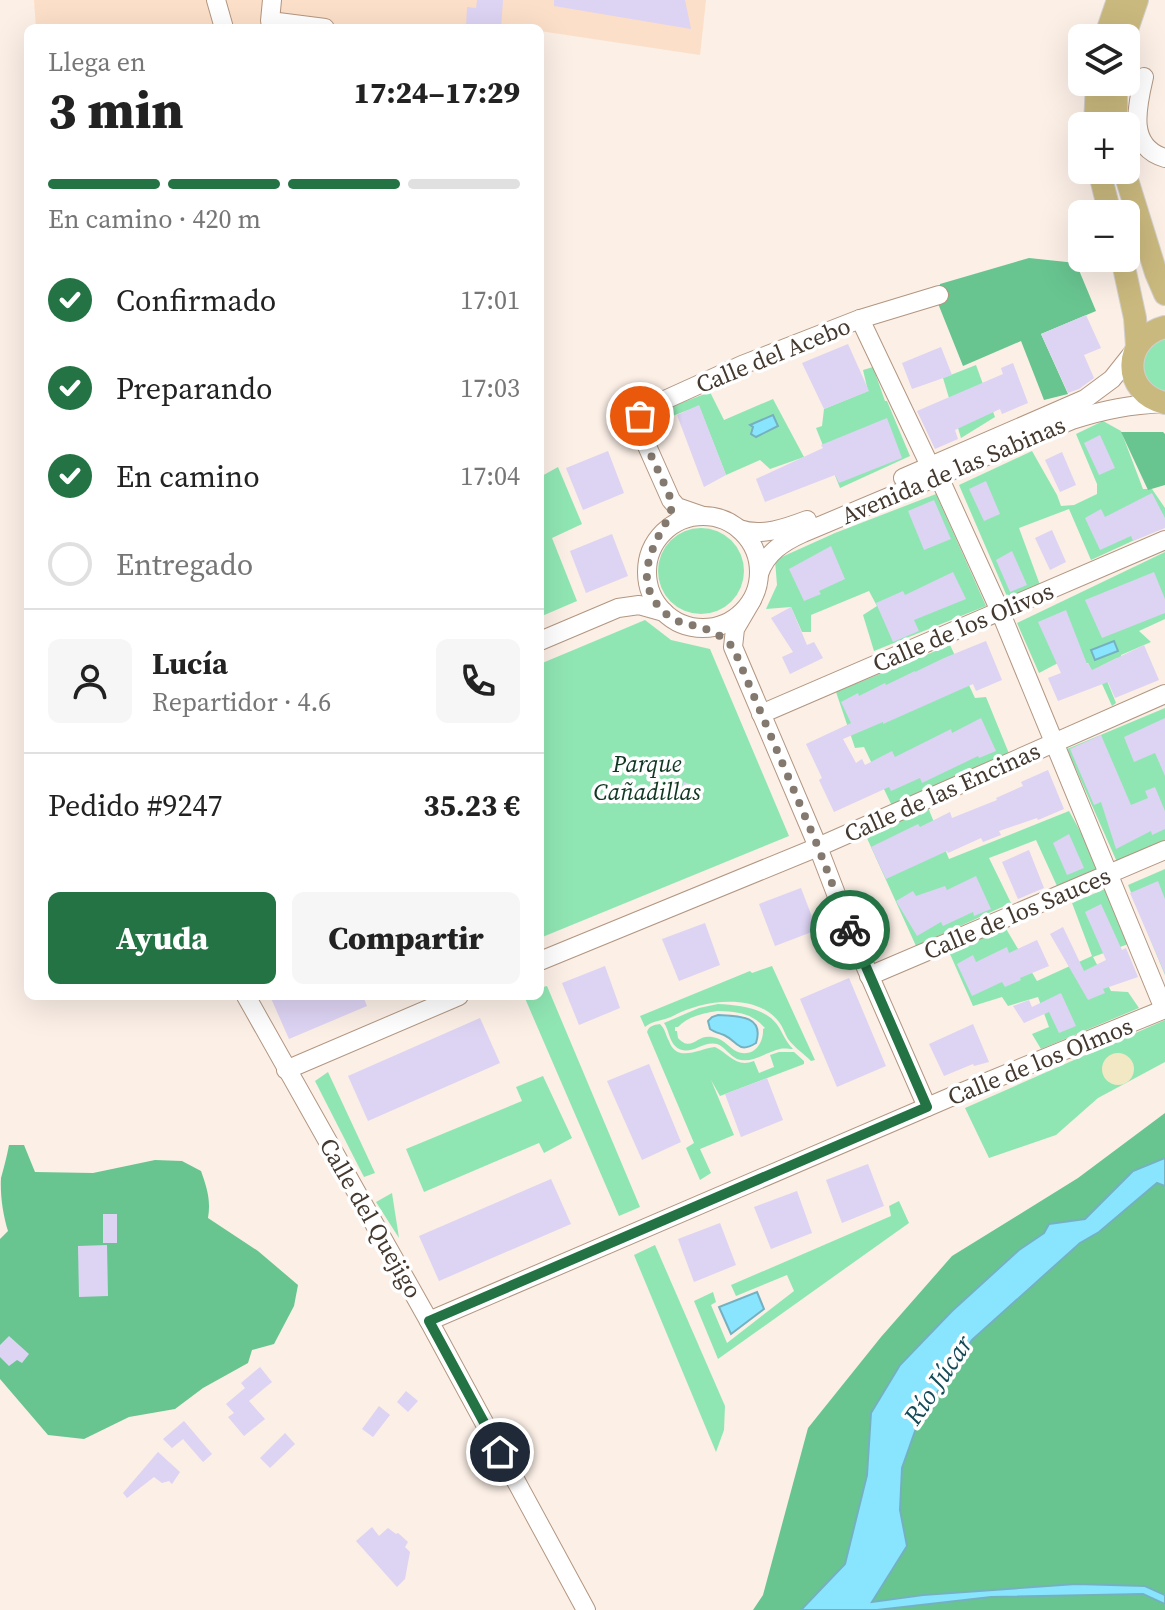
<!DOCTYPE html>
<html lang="es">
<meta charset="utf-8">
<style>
:root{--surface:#fff;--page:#f6f6f6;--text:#222;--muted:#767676;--line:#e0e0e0;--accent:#237344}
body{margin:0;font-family:"Source Serif 4",serif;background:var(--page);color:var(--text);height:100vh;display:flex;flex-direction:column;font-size:30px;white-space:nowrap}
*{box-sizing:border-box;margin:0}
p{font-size:26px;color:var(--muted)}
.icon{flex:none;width:44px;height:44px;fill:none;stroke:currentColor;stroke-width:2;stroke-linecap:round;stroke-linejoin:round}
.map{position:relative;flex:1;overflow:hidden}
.drawer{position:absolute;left:24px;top:24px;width:520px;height:976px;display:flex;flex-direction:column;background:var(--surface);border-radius:12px;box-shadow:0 8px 32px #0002}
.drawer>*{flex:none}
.controls{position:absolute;left:1068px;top:24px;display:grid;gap:16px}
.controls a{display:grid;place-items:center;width:72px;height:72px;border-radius:12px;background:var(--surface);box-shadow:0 8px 32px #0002;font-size:40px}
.pin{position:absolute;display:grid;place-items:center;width:68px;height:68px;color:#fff;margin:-34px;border:4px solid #fff;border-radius:50%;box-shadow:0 2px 8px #0007}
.courier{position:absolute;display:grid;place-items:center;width:80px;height:80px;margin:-40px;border:6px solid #237344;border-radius:50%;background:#fff;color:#222;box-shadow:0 2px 10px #0007}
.overview em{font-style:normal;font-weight:800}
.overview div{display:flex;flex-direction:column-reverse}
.overview{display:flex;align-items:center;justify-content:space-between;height:136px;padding:0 24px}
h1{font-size:52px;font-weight:800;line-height:60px}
.bar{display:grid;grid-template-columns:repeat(4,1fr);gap:12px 8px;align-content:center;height:96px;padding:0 24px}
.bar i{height:10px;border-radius:6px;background:var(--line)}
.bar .current{background:var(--accent)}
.bar p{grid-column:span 4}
.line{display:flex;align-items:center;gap:20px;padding:0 24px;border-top:2px solid var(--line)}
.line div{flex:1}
.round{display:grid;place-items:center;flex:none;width:84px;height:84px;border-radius:12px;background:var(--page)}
ol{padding:0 24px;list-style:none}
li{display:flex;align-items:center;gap:24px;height:88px}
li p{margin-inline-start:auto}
li .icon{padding:8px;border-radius:50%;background:var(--accent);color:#fff;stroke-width:4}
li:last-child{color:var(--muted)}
li i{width:44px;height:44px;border:4px solid var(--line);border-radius:50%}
.cta{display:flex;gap:16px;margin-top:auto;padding:16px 24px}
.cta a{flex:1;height:92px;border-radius:12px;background:var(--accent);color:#fff;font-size:32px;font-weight:800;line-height:92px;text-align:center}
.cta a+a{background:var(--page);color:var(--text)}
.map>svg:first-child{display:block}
.built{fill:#fcdfc8}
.green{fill:#90e6b3;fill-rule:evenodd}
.forest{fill:#68c590}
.sand{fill:#f2e8c3}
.water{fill:#89e5fe;stroke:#74b1c0;stroke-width:2}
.building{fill:#ddd3f3}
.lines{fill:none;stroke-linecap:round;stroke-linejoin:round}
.minor-casing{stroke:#b29681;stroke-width:20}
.major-casing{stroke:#d2cfcd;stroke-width:24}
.minor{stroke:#fff;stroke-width:18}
.major{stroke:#cab97e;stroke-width:22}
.done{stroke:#84796f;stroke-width:8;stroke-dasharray:0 14.4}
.route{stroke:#237344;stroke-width:10}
.labels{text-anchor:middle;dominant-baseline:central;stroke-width:7;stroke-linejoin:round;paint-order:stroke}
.street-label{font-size:24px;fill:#44392f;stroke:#fff}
.park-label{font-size:24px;font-style:italic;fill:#0f3722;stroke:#fff}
.water-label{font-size:26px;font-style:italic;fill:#154b58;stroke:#fff}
</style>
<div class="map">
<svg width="1165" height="1610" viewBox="0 0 1165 1610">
<rect width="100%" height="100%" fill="#fbefe6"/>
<polygon class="built" points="34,0 706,0 700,55 540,31 540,28 516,27 36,28"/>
<g class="green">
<polygon points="1165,334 1165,397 1145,385 1140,354"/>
<polygon points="976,365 995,417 961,438 943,378"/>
<polygon points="873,367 885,401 887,401 910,456 840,488 816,428 822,426 824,409 868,391 863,370"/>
<polygon points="710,392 724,420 773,399 804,457 770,469 760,460 726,475 699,406 659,421 660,411"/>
<polygon points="1103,421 1121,431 1143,489 1152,489 1165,508 1165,526 1091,560 1069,509 1019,528 1040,585 1009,601 959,485 1032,451 1057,495 1061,506 1074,505 1097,494 1097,484 1076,434"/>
<polygon points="558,467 582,524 552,538 577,601 542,616 540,610 540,477"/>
<polygon points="936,494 986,606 874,651 863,615 877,606 869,591 811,615 811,632 802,632 791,607 766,609 777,585 775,560 835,533"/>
<circle cx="701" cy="571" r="43"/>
<polygon points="1165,552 1165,619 1139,631 1151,642 1121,655 1123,664 1120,664 1117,658 1101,666 1116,703 1112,706 1098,675 1094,675 1088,663 1068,671 1060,662 1039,673 1017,623"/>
<polygon points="645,620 671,640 710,649 789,836 540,938 540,664"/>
<polygon points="950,645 975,698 986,697 1010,756 892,806 864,747 855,748 836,692"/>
<polygon points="1165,708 1165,841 1117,862 1067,749"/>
<polygon points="927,805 949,859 1069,811 1100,867 1057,886 1036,840 989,858 1011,903 916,946 866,836"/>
<polygon points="1165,869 1165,975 1128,885"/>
<polygon points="1105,889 1131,943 1093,957 1111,991 1128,992 1139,1008 1041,1049 1032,1034 1049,1027 1038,997 1008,1006 1002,997 973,1006 950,954 1005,927 1037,981 1092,956 1072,903"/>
<path d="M772,966L815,1060L811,1061C804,1054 794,1047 788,1039C785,1034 783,1027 779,1022C756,992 702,1000 673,1016C664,1021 653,1020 645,1027L640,1016L750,971L752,973Z"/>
<polygon points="547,986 640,1207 619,1216 524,996 540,996 540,988"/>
<path d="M718,1004C736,1005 761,1007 774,1021C782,1029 783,1039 793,1049C790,1049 783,1048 780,1049C766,1052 752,1064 737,1059C729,1055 725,1047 717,1044C702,1040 689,1059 675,1046C669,1040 669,1030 664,1023L699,1008ZM718,1011C740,1012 751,1013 765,1028L763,1029C764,1045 751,1060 734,1050C727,1045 722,1038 712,1037C696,1034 692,1053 678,1038L677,1031H675V1027H678C688,1016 704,1013 718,1011Z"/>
<polygon points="1165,1020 1165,1062 1098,1098 1056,1135 989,1158 965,1108"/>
<path d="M660,1024C666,1030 665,1034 669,1041C677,1064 700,1048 715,1047C729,1054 736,1068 754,1061L759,1073L774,1067L770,1055L779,1052H794L804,1061V1064L720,1096L711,1080L734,1135L700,1149L711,1173L700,1180L686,1148L694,1143L647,1032C649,1026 653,1025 660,1024Z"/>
<polygon points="328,1072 375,1173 364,1177 315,1081"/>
<polygon points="543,1076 572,1138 544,1153 539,1143 424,1192 406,1149 522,1101 516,1087"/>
<polygon points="392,1193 399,1238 376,1202"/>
<polygon points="899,1201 909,1223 718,1359 694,1301 713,1292 716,1302 711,1305 727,1343 794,1291 787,1275 736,1296 731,1285 891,1216 889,1206"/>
<polygon points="655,1245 725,1406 724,1430 716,1452 634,1255"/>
</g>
<g class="forest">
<polygon points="1029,258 1076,263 1096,311 1041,334 1068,394 1044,400 1021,341 963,366 937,301 940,284"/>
<polygon points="1121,432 1163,432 1165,434 1165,485 1148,490"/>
<polygon points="1165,1113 1165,1610 753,1610 763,1595 808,1428 881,1337 952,1256 1078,1178"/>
<path d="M9,1145H24L35,1172L93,1173L155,1160L182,1161L201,1171C207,1188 211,1200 208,1218L258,1251L298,1285L294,1306L274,1344L252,1350L248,1363L203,1388L175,1409L129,1417L84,1439L48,1435L0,1379V1239L8,1231C3,1215 0,1195 1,1178C4,1167 7,1156 9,1145Z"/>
</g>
<circle class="sand" cx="1118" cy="1069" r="16"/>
<g class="water">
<polygon points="773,415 778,426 756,437 751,434 753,427 750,425"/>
<polygon points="1114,641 1118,651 1095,660 1091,650"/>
<path d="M718,1015C737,1016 765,1015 756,1043C738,1054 739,1042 724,1035C719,1033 714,1032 710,1029L708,1021L712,1017Z"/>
<polygon points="1165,1158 1165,1186 1157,1183 1099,1232 1080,1243 972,1340 919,1420 902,1468 900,1510 907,1546 872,1602 923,1595 1076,1584 1145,1586 1165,1595 1165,1604 1143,1594 991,1597 877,1610 801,1610 845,1564 867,1475 871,1413 900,1365 952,1311 1019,1250 1044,1233 1049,1224 1085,1219 1133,1171"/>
<polygon points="757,1292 764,1309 731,1334 719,1307"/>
</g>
<g class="building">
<polygon points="477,0 503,0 501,28 466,28 467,7 476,8"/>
<polygon points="554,0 685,0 691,29 554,6"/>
<polygon points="1086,315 1101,348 1084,355 1094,378 1079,389 1068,393 1041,334"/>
<polygon points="848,344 869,391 824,409 802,363"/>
<polygon points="941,347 952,375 912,389 902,363"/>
<polygon points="1013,363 1028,403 1002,414 1000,409 955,430 958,439 935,449 917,411 1003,374 1001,368"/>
<polygon points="699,405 726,475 704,487 677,415"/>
<polygon points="887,418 902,458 839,483 835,475 765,502 756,479 823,448 821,445"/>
<polygon points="1100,435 1115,468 1099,475 1084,443"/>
<polygon points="608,451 624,493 583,510 566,468"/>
<polygon points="1062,452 1076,485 1060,492 1045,460"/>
<polygon points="986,481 1000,514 984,521 969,489"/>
<polygon points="1152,493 1165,518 1165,528 1133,541 1131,536 1100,550 1085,518 1101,509 1105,517"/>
<polygon points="934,500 951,539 924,550 908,511"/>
<polygon points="1052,530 1066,562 1050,570 1035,538"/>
<polygon points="612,534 628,576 586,593 570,551"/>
<polygon points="831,546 845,579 819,591 821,594 804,601 789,569"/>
<polygon points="1012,551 1027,585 1010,592 996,560"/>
<polygon points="953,572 966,599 914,620 919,631 893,642 876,603 903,591 905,595"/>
<polygon points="1154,572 1165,599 1165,613 1102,638 1085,600"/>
<polygon points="791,607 807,645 814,642 823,658 790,674 782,657 793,652 771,618"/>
<polygon points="1066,610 1087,664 1088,663 1092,670 1144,645 1159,680 1115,698 1108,682 1058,701 1048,678 1061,673 1038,622"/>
<polygon points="986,641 1002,680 976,691 973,684 883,724 883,722 843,739 856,763 862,759 865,765 892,751 895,757 951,729 952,733 981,718 996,751 979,758 978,756 922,783 920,778 891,791 889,787 834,812 819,780 822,778 806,744 851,723 841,702 858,693 859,696 885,683 886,685 915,671 915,672 944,658"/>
<polygon points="1165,718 1165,776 1155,753 1134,762 1124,737"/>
<polygon points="1101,735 1131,805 1148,798 1145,791 1155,787 1165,811 1165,829 1152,835 1151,831 1116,849 1101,802 1094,805 1070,749"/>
<polygon points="1048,770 1064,809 1038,820 1037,818 999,831 1001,835 983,842 981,838 948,853 947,851 886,879 871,847 918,824 920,827 950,812 952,818 997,800 996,798 1023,786 1021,782"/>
<polygon points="684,782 696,786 689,803 677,798"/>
<polygon points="1069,834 1084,868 1067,875 1053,843"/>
<polygon points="1029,850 1044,888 1018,899 1002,862"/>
<polygon points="976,876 991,909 974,916 973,912 943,926 941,922 917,936 896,901 913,891 916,896 945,886 947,890"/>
<polygon points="1158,881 1165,899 1165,974 1130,893"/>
<polygon points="801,888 817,930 775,946 759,904"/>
<polygon points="1101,904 1122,950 1126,948 1138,977 1103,989 1105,993 1088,1000 1050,934 1063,927 1084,971 1106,960 1085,912"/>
<polygon points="705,923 720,965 679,981 662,939"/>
<polygon points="1037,940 1049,966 1020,978 1021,980 1005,987 1002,982 972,996 957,964 973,955 976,962 1007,947 1009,953"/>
<polygon points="605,966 620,1008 579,1025 562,983"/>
<polygon points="849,978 886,1066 837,1087 800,999"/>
<polygon points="1061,993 1076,1026 1059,1033 1049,1012 1024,1023 1013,1006 1029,1000 1032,1007"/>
<polygon points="270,996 363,996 367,1006 289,1039"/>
<polygon points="480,1018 500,1063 368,1121 348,1076"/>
<polygon points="973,1024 989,1062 974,1066 973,1064 944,1076 929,1044"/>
<polygon points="649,1064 681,1142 642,1160 607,1081"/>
<polygon points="767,1078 783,1120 741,1137 725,1094"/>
<polygon points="868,1164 884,1206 842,1223 826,1180"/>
<polygon points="551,1179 571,1224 439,1281 419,1236"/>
<polygon points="797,1191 812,1233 771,1249 754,1207"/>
<rect x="103" y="1214" width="14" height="29"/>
<polygon points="720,1223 736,1265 694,1282 678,1239"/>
<polygon points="107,1245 108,1296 79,1297 78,1246"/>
<polygon points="9,1336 29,1354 22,1363 17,1360 9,1366 0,1357 0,1345"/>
<polygon points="260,1367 272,1382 249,1401 265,1419 244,1436 228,1417 234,1413 226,1404 245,1388 241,1383"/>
<polygon points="406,1391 418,1401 408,1412 397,1402"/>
<polygon points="379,1406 390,1415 373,1437 362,1429"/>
<polygon points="184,1421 212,1454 203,1462 183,1439 172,1448 163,1439"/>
<polygon points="285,1433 295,1444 270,1468 260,1458"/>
<polygon points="158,1452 180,1472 172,1484 169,1481 162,1483 154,1477 127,1498 123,1493"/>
<polygon points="372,1527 379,1536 388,1528 396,1534 398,1533 408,1542 405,1547 410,1552 405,1579 397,1587 356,1541"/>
</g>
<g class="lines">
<g class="minor-casing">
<g id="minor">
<polyline points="216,0 224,28"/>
<polyline points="272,0 270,21 325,28"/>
<path d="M1144,77C1137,107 1127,147 1165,158"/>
<polyline points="860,319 930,466"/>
<polyline points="939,477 1000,611 1164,1009"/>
<polyline points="903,478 1085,399 1112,379 1135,350"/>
<circle cx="703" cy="572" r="56"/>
<polyline points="703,516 677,507 671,500 639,428 640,416 647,408 742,365 860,319 939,295"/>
<path d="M739,529C761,537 786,528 807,520"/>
<path d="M759,574C766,553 783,542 803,533L1072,420C1106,409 1130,405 1165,403"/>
<polyline points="752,600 735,629 733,647 818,847 853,938 927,1107"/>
<polyline points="540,641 618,608 639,605 664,612"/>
<polyline points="761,714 1165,540"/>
<polyline points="540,961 818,847 1165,694"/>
<polyline points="869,976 1165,850"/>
<polyline points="246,996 429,1321 586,1610"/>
<polyline points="286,1070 459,996"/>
<polyline points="429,1321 960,1093 1165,1009"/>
</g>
</g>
<g class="major-casing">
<g id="major">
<polyline points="1105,38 1118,0"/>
<polyline points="1124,38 1137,0"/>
<polyline points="1116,82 1116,126"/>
<polyline points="1095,126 1097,82"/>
<polyline points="1099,170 1110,214"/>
<polyline points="1124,170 1156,273 1165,294"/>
<polyline points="1122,258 1135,318 1137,346"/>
<path d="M1165,327C1122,338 1121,393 1165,403"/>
</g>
</g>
<use href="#minor" class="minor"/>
<use href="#major" class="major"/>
</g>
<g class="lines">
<path class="done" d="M640,416L639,428C646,445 654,462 662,479C665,486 670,495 671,502C673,515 666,521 661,531C647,559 637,585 663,611C676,625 691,623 708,630C719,634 725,640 733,647L818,847L850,930"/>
<polyline class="route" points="500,1452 429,1321 927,1107 850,930"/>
</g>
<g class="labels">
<g class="street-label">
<text transform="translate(773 355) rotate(-22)">Calle del Acebo</text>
<text transform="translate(953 470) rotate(-23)">Avenida de las Sabinas</text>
<text transform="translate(963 627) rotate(-23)">Calle de los Olivos</text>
<text transform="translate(942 792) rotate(-24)">Calle de las Encinas</text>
<text transform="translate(1017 913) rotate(-23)">Calle de los Sauces</text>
<text transform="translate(1040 1061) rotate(-22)">Calle de los Olmos</text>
<text transform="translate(371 1218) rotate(60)">Calle del Quejigo</text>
</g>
<g class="park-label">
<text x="647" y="763">Parque<tspan x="647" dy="28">Cañadillas</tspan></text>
</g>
<g class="water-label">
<text transform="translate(938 1380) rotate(-56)">Río Júcar</text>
</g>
</g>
</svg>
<div class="controls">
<a><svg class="icon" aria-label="layers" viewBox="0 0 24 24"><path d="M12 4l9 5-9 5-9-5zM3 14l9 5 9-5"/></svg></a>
<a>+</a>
<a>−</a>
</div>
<div class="pin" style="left:640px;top:416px;background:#ea580c"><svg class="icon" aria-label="bag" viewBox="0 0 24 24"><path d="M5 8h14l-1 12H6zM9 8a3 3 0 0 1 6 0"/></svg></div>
<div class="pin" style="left:500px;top:1452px;background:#1f2937"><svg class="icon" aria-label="home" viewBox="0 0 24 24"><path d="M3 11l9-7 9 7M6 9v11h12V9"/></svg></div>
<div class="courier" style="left:850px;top:930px"><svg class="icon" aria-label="bike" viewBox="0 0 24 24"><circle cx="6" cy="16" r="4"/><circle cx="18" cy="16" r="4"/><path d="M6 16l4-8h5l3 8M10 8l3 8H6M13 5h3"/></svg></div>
<section class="drawer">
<div class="overview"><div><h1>3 min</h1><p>Llega en</p></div><em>17:24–17:29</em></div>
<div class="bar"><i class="current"></i><i class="current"></i><i class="current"></i><i></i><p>En camino · 420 m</p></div>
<ol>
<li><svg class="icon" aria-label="check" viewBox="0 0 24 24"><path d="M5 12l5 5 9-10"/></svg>Confirmado<p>17:01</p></li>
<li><svg class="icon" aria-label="check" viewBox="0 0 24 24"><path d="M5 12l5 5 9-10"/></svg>Preparando<p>17:03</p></li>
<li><svg class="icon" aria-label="check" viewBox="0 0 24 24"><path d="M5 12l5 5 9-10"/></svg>En camino<p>17:04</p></li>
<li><i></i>Entregado</li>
</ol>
<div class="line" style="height:144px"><a class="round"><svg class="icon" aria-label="person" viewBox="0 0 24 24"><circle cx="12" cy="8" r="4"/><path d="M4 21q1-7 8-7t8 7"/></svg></a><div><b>Lucía</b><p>Repartidor · 4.6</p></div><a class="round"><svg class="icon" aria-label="phone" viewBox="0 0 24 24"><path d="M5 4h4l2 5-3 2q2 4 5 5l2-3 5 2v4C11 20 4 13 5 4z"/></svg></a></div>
<div class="line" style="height:104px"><div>Pedido #9247</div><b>35.23 €</b></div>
<div class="cta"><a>Ayuda</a><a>Compartir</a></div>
</section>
</div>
